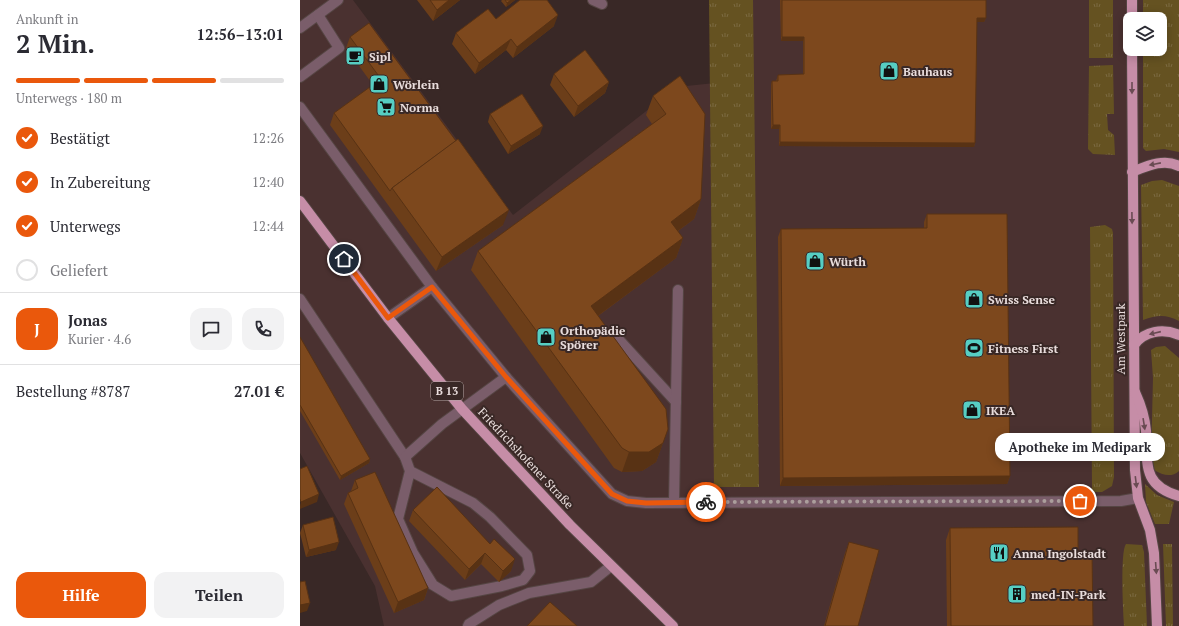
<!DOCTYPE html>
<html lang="de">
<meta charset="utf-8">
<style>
:root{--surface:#fff;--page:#f2f2f3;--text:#2b2b33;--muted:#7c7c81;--line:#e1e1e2;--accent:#ea580c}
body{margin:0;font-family:"PT Serif",serif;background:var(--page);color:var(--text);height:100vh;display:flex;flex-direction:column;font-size:15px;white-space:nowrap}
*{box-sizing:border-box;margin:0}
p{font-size:13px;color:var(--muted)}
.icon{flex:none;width:22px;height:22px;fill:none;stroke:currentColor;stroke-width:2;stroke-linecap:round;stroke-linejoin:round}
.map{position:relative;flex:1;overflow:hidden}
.side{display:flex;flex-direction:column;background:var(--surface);width:300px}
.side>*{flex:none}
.tools{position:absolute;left:823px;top:12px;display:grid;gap:8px}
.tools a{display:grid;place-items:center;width:44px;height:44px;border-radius:8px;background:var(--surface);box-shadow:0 2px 10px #0003;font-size:20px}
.pin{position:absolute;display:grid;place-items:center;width:34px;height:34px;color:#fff;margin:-17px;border:2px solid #fff;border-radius:50%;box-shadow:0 1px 4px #0007}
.courier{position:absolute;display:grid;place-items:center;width:40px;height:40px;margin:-20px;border:3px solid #ea580c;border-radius:50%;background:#fff;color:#222;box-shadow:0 1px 5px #0007}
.bubble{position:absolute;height:28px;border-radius:12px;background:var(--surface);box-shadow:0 2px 10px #0003;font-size:13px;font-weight:700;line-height:28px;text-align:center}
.summary em{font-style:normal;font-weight:700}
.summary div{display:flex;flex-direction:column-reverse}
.summary{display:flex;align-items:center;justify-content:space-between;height:68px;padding:0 16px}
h1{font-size:26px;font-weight:700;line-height:30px}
.bar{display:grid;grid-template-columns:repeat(4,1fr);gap:6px 4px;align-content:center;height:48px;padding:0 16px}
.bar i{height:5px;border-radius:3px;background:var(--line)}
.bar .on{background:var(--accent)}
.bar p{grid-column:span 4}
.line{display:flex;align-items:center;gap:10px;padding:0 16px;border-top:1px solid var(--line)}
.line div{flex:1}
.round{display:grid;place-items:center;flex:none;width:42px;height:42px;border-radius:12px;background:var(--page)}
ol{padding:0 16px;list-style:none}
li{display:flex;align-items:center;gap:12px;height:44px}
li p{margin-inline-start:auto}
li .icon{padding:4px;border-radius:50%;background:var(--accent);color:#fff;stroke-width:4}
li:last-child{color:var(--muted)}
li i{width:22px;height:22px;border:2px solid var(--line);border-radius:50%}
.cta{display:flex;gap:8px;margin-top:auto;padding:8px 16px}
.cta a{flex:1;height:46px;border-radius:12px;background:var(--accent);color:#fff;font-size:16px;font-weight:700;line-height:46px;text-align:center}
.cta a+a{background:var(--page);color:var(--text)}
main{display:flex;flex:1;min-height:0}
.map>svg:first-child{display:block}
.built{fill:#4a3130;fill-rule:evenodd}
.grass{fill:url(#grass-tufts)}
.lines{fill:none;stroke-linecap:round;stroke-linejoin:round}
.minor-casing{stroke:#554543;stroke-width:12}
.major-casing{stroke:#554543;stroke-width:12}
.minor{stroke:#7a5d6a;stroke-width:10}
.major{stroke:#c68da7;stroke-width:10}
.wall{fill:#6c3e19}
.shaded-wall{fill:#583214}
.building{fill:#7d481d;stroke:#583214}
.oneway{fill:#6a4b53}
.done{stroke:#ab9e9c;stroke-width:4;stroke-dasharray:0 7.2}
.route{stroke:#ea580c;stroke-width:5}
.labels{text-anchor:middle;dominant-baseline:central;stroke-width:4;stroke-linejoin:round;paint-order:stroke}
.shield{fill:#392826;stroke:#b4a7a5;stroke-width:1}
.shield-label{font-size:11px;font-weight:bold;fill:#e9dddc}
.poi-label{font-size:12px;font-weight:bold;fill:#e9dddc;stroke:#392826;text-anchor:start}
.street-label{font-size:12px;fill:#e9dddc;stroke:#392826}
</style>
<main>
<section class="side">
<div class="summary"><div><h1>2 Min.</h1><p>Ankunft in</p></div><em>12:56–13:01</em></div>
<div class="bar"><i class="on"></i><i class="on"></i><i class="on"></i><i></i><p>Unterwegs · 180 m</p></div>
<ol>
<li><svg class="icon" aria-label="check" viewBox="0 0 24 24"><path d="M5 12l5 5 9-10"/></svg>Bestätigt<p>12:26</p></li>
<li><svg class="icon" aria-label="check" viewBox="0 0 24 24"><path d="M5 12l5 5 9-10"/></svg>In Zubereitung<p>12:40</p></li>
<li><svg class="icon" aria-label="check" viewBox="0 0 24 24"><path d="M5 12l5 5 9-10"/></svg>Unterwegs<p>12:44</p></li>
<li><i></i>Geliefert</li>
</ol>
<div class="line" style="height:72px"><b class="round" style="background:var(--accent);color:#fff">J</b><div><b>Jonas</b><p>Kurier · 4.6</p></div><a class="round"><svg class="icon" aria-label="chat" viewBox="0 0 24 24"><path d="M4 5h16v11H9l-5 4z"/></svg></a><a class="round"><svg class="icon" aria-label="phone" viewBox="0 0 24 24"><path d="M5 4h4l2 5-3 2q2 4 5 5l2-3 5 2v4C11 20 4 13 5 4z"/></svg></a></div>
<div class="line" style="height:52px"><div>Bestellung #8787</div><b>27.01 €</b></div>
<div class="cta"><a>Hilfe</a><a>Teilen</a></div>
</section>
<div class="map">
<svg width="879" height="626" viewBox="0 0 879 626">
<defs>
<pattern id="grass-tufts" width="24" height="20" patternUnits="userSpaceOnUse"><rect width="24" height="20" fill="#655221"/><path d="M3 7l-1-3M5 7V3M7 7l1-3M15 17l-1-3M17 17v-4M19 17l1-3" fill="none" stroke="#7b6a41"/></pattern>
</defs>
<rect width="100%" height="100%" fill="#392826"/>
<path class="built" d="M0,0H53L213,215L377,87L453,79L452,0H879V626H84L75,586L0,453ZM830,19H860V49H830Z"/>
<g class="grass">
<polygon points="409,0 453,0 459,487 414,487"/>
<rect x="789" y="0" width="24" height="58"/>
<polygon points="843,0 879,0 879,152 864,149 846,151 843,148 843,49 860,49 860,19 843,19"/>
<polygon points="813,65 814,114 807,114 808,130 814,135 815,155 793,154 788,149 789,66"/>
<path d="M862,180L879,186V321C866,314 857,315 843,320L841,185L852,181Z"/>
<polygon points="805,225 812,229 813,233 814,477 812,486 802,492 792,492 792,486 790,227"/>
<path d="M865,346L879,358V471C871,478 863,475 854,470L851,462L853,378L851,350L856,347Z"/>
<polygon points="845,484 857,495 874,502 869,524 855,524 846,502"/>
<path d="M826,544L842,545L844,552L847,626H824C823,613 820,551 826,544Z"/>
<polygon points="863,544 872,544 873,626 866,626"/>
</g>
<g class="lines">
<g class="minor-casing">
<g id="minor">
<polyline points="293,0 302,4"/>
<polyline points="0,28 38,0"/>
<polyline points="0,77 39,48 18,15"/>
<polyline points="0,107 132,287 206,377"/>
<polyline points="0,299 105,457"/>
<polyline points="88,318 132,287"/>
<polyline points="312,332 376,402"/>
<polyline points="110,471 98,519 113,553 133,585 151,596 202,586 223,580 230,571 227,555 190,517 173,503 110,471 105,457 142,424 206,377 312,494 327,501 346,503 821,501 838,498"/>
<polyline points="374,502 378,290"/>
<polyline points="168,626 169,624 199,605 229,593 291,582 311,566"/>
</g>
</g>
<g class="major-casing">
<g id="major">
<polyline points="832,0 832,19"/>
<polyline points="832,49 835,470 838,498 850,530 854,553 857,626"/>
<path d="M832,172C847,166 864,158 879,166"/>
<polyline points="0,201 88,318 162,409 270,525 373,626"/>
<path d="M834,345C844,331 863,328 879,335"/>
<path d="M835,392C841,405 845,418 846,431C848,463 841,485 879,496"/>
</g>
</g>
<use href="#minor" class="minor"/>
<use href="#major" class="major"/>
</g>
<g class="wall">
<polygon points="117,0 160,0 133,21"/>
<polygon points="202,0 215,0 206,7 201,1"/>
<polygon points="480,0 686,0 686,18 684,22 677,22 675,143 674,147 479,146 479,129 471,129 471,84 472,81 476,81 478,75 503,74 503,41 481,41"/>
<polygon points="196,19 254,26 213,58 206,50 175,74 152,44 156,33"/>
<polygon points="50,37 203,225 136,271 30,125 34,113 73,85 46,48"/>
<polygon points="254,74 309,82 305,93 274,117 250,85"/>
<polygon points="380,76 401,199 394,219 378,231 383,238 376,258 298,316 368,429 356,462 342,471 322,472 314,468 171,270 178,251 352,124 346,115 353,96"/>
<polygon points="190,114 240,134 208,154 188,122"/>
<polygon points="627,214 710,476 707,484 480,486 478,237 481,229 624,228 624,222"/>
<polygon points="0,337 70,459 69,463 40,480 0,411"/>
<polygon points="55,480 128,588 124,600 94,613 44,504 48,493 51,491"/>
<polygon points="137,487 211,571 199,582 181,564 165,580 109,521 113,510"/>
<polygon points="3,525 36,550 6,557 0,533"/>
<polygon points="650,528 778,551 793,626 647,626 646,540"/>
<polygon points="549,542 558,626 524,626 545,553"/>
</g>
<g class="shaded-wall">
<polygon points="149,0 160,0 133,21 137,10"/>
<polygon points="211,0 215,0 206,7 207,3"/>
<polygon points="258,15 254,26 213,58 217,47"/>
<polygon points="677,18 686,18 684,22 676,22"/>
<polygon points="482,37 504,37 503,41 481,41"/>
<polygon points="211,39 206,50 175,74 179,63"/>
<polygon points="309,82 305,93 274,117 278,106"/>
<polygon points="473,125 480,125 479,129 471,129"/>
<polygon points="243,126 240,134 208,154 211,146"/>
<polygon points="480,142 675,143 674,147 479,146"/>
<polygon points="401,199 394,219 364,241 371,222"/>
<polygon points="209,210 203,225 136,271 142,257"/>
<polygon points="383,238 376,258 284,326 291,306"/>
<polygon points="368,429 356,462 342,471 322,472 329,452"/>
<polygon points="70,459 69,463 40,480 41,476"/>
<polygon points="710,476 707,484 480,486 483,478"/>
<polygon points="19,494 17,502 0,509 0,506 1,502"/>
<polygon points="39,542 36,550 6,557 9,550"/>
<polygon points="185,553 181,564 165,580 169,569"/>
<polygon points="215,559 211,571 199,582 203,571"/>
<polygon points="128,588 124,600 94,613 98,602"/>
<polygon points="10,603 7,611 0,613 0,605"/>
</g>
<g class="building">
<polygon points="130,0 149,0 137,10"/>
<polygon points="205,0 211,0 207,3"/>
<polygon points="220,0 247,0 258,15 217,47 211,39 179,63 156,33 188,9 196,19"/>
<polygon points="482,0 686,0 686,18 677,18 675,143 480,142 480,125 473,125 472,81 478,81 478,75 504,74 504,37 482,37"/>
<polygon points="69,23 156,141 92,188 90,191 34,113 81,79 50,37"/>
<polygon points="285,50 309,82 278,106 254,74"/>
<polygon points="380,76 405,114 401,199 371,222 383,238 291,306 366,409 368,429 363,443 349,452 329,452 322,448 178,251 366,114 353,96"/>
<polygon points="222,94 243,126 211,146 190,114"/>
<polygon points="158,139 209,210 142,257 92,188"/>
<polygon points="627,214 707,214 710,476 483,478 481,229 627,228"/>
<polygon points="0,337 70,459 41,476 0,405"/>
<polygon points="7,466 19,494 1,502 0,499 0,469"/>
<polygon points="75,472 128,588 98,602 48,493 58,488 55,480"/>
<polygon points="137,487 190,544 194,539 215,559 203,571 185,553 169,569 113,510"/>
<polygon points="33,517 39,542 9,550 3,525"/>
<polygon points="778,527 778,551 792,551 793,626 651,626 650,528"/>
<polygon points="549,542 579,550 558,626 525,626"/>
<polygon points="5,581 10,603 0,605 0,582"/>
<polygon points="250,602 277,626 227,626"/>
</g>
<defs><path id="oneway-solid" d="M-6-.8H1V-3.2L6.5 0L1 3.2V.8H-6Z"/></defs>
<g class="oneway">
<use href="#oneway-solid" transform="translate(832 88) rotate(90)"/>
<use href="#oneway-solid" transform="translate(855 164) rotate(169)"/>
<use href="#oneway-solid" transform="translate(832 218) rotate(89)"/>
<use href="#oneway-solid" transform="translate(855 333) rotate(167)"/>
<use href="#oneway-solid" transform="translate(844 424) rotate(81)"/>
<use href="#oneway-solid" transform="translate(836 482) rotate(83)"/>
<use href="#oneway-solid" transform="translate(856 568) rotate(86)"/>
</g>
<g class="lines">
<polyline class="done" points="406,502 780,501"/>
<polyline class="route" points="44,259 88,318 132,287 206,377 312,494 327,501 346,503 406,502"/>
</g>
<defs>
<g id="cafe-square" transform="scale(1)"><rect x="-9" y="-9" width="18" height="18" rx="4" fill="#56cec3" stroke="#392826"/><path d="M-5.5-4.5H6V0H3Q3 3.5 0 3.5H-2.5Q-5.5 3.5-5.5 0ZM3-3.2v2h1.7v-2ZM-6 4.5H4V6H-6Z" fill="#111"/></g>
<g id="shop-square" transform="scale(1)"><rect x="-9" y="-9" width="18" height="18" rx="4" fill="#56cec3" stroke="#392826"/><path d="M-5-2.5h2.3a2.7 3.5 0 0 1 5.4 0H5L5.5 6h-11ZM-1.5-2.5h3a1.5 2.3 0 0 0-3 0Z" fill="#111"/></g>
<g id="supermarket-square" transform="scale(1)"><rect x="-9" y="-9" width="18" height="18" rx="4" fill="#56cec3" stroke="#392826"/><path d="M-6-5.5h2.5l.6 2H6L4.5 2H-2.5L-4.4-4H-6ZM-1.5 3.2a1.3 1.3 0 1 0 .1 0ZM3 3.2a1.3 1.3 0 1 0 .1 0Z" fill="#111"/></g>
<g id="stadium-square" transform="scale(1)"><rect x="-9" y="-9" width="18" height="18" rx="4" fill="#56cec3" stroke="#392826"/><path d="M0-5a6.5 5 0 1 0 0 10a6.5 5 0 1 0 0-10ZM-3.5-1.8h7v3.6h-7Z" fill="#111"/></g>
<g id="restaurant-square" transform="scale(1)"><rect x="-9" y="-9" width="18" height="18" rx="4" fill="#56cec3" stroke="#392826"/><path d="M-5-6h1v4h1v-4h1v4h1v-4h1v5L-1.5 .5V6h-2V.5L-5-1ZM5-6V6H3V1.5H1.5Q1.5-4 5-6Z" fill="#111"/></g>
<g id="building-square" transform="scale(1)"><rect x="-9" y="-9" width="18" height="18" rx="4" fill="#56cec3" stroke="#392826"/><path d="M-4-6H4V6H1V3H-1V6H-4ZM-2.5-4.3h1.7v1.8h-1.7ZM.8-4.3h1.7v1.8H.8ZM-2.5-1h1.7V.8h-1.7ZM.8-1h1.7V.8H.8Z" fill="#111"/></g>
</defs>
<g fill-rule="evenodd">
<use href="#cafe-square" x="55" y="56"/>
<use href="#shop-square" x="589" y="71"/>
<use href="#shop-square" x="79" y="84"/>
<use href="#supermarket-square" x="86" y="107"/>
<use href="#shop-square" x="515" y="261"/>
<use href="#shop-square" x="674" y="299"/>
<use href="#shop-square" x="246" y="337"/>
<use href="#stadium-square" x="674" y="348"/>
<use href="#shop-square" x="672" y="410"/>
<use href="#restaurant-square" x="699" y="553"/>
<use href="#building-square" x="717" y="594"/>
</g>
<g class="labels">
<rect class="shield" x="131" y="382" width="32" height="18" rx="3"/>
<g class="shield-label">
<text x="147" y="391">B 13</text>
</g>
<g class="poi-label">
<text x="69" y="56">Sipl</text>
<text x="603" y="71">Bauhaus</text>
<text x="93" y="84">Wörlein</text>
<text x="100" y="107">Norma</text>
<text x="529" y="261">Würth</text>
<text x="688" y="299">Swiss Sense</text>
<text x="260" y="330">Orthopädie<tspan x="260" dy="14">Spörer</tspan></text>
<text x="688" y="348">Fitness First</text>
<text x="686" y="410">IKEA</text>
<text x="713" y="553">Anna Ingolstadt</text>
<text x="731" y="594">med-IN-Park</text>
</g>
<g class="street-label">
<text transform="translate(820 339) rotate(-90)">Am Westpark</text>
<text transform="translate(226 458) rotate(47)">Friedrichshofener Straße</text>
</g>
</g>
</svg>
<div class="tools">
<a><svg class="icon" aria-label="layers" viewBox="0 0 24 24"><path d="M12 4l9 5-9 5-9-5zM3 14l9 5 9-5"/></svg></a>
</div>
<div class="pin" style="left:780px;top:501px;background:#ea580c"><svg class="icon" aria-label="bag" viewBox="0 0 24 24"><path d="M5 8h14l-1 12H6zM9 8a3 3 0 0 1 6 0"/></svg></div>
<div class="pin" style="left:44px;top:259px;background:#1f2937"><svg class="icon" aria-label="home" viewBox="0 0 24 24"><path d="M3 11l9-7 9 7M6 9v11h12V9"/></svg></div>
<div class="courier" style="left:406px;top:502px"><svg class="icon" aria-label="bike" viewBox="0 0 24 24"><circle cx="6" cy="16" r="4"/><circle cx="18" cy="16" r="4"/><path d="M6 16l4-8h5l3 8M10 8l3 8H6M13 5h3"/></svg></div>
<div class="bubble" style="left:695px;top:433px;width:170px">Apotheke im Medipark</div>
</div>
</main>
